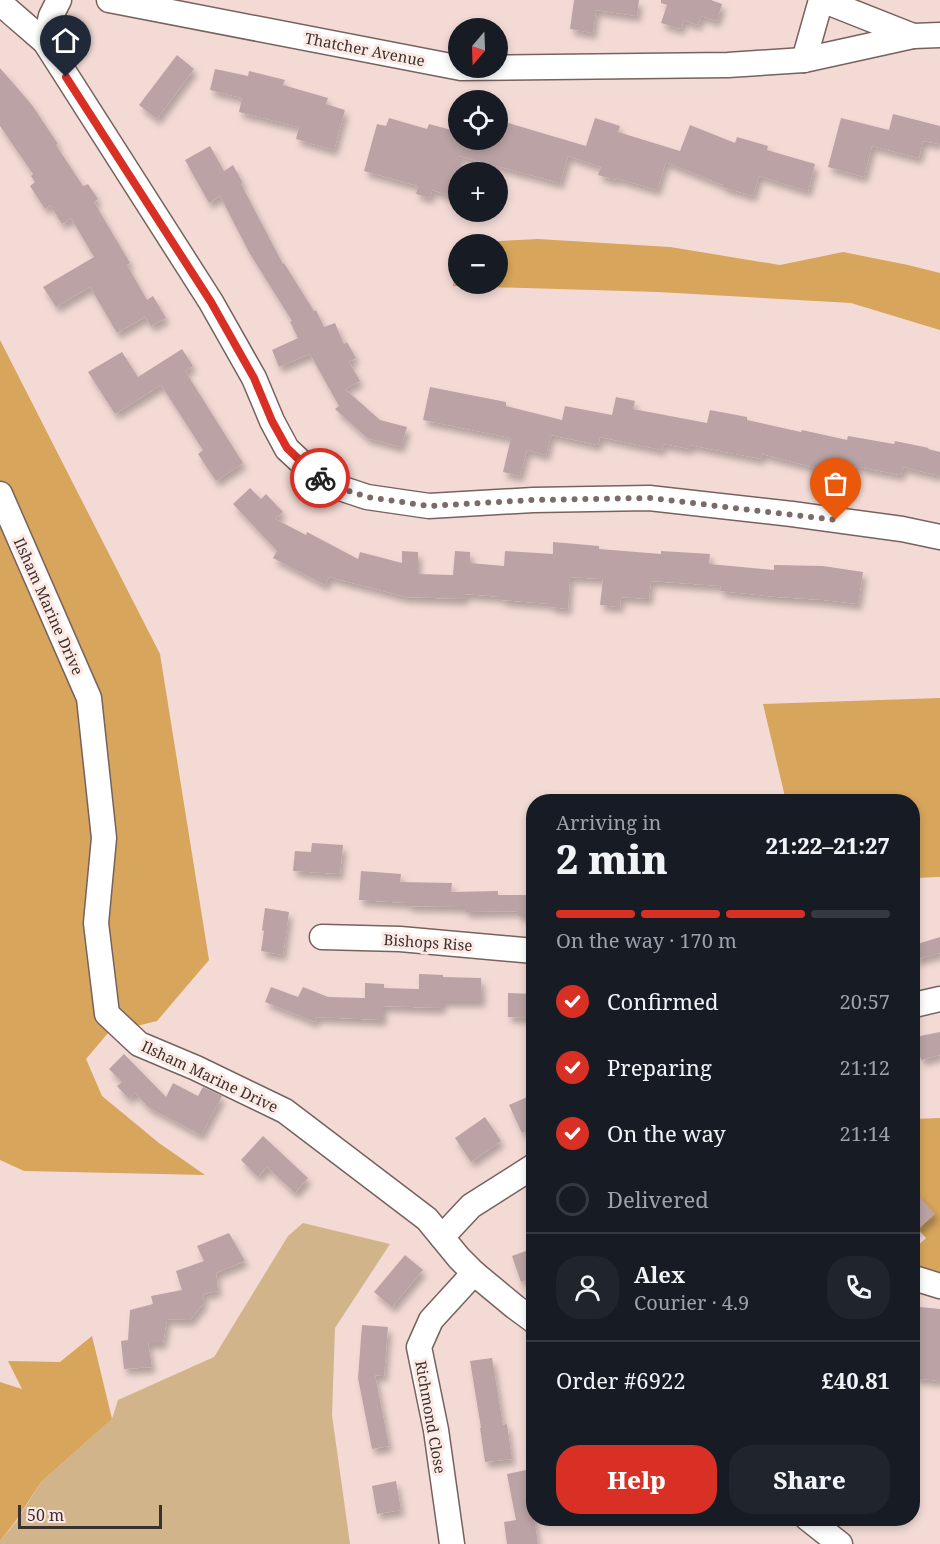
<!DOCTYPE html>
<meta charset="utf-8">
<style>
:root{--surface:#171b24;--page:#20242c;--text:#f1f3f6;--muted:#9ea1a6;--line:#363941;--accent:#d93025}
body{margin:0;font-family:"Noto Serif",serif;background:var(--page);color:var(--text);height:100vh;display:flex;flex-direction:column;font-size:22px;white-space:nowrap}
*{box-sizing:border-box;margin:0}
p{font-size:20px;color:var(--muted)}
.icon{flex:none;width:33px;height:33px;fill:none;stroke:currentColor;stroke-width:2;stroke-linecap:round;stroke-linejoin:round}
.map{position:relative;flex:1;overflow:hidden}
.panel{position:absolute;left:526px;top:794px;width:394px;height:732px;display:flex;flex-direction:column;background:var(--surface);border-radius:24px;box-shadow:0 3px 9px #0003}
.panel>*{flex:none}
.needle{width:39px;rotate:199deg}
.buttons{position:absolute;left:448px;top:18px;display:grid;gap:12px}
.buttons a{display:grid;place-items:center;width:60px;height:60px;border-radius:50%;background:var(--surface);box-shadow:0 3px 9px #0003;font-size:30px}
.scale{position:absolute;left:18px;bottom:15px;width:144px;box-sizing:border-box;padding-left:6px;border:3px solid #3a312f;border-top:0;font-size:16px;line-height:21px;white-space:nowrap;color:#3a312f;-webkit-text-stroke:4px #fde9e4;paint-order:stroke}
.pin{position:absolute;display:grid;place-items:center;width:51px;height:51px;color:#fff;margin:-62px -26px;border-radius:50% 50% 50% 0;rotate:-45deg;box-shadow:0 0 6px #0007}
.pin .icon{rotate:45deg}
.courier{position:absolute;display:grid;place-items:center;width:60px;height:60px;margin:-30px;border:4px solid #d93025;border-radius:50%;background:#fff;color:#222;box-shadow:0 2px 8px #0007}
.headline em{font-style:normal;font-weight:800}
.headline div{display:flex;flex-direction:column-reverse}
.headline{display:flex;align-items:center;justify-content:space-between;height:102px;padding:0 30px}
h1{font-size:39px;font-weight:800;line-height:45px}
.bar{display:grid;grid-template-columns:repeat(4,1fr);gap:9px 6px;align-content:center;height:72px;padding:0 30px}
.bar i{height:8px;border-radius:4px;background:var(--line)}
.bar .active{background:var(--accent)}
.bar p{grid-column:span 4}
.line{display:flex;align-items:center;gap:15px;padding:0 30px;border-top:2px solid var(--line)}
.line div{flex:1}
.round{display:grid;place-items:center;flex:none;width:63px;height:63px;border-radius:24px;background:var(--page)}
ol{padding:0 30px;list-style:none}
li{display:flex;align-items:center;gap:18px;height:66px}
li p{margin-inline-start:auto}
li .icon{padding:6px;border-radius:50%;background:var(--accent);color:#fff;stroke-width:4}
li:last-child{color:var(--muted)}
li i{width:33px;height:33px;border:3px solid var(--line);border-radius:50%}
.button{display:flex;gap:12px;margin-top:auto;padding:12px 30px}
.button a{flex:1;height:69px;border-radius:24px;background:var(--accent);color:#fff;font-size:24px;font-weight:800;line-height:69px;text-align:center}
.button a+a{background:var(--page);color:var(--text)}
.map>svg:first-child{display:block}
.green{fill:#d2b48b}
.forest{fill:#d7a55c}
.building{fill:#bba3a5;filter:url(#shadow)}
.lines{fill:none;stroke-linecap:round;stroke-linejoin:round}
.minor-casing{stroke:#77625d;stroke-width:27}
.minor{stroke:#fff;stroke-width:24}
.done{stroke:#7b6c69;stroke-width:6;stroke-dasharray:0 10.8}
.route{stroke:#d93025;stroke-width:8}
.labels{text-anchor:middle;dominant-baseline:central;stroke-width:6;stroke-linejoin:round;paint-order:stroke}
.street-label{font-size:15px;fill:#3a312f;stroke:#fde9e4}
</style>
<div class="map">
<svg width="940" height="1544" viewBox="0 0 940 1544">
<defs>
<filter id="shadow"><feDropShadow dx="3.5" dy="6" stdDeviation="3" flood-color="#0004"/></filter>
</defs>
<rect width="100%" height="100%" fill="#f3dad5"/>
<polygon class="green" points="303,1223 390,1244 335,1328 332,1415 350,1544 0,1544 0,1541 16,1522 41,1482 112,1419 118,1400 214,1357 288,1236"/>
<g class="forest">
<polygon points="538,239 670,247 780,265 843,252 908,265 940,273 940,330 851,303 658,292 453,286 459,253 459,284 498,284 498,244 460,244 461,243"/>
<polygon points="0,340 160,654 209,960 157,1021 108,1033 86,1059 102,1096 159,1143 205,1175 24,1171 0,1160"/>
<polygon points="940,698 940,877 914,878 914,801 786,801 763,704"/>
<polygon points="940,1118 940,1279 914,1286 914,1247 915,1248 926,1238 918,1229 917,1195 914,1199 914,1119"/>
<polygon points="92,1336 112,1419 41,1482 15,1522 0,1541 0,1382 22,1389 8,1361 60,1362"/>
</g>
<g class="building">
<polygon points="574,0 639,0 637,16 596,10 593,33 570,29"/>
<polygon points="661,0 711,0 722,4 717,21 701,16 698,25 684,20 681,29 661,23 667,5 661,3"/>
<polygon points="177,55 194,69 157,119 139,105"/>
<polygon points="0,68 32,105 58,144 56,145 83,186 88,184 98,199 94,202 130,263 127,265 147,300 153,296 166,318 151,326 145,317 117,333 90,287 56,307 43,287 94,257 71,218 62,224 50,205 45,209 30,186 35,182 31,176 33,174 0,126"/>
<polygon points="215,69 248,76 249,71 285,80 283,85 328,98 326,104 345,110 334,150 296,139 299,127 239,112 242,98 210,90"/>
<polygon points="893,114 940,126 940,144 923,141 919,158 872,146 864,177 828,167 841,118 889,130"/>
<polygon points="389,118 427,129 429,124 459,132 459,140 498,140 498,120 586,146 595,118 620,126 618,132 680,151 690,125 735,143 737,137 768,146 767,150 815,164 808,191 759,176 753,196 722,187 723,185 666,162 657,190 616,178 615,180 598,175 601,167 568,156 560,183 459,156 459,177 454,197 432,190 430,198 416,194 418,186 364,171 377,124 386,126"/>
<polygon points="210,146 224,171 233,165 243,183 241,184 283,264 284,263 314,311 316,310 324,327 335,323 344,344 347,342 356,358 349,362 360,381 345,389 380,420 407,427 401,447 367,438 335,409 339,406 310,354 279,367 272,350 298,338 290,322 292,321 250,254 220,196 209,203 185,160"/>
<polygon points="182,349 193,366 185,371 243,463 216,481 198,454 203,450 161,385 115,414 88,372 122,352 138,377"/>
<polygon points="430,387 506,402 506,406 562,420 565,406 612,415 616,397 635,401 633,409 707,423 710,410 747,417 747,420 801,432 802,430 847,440 848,436 894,444 895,441 929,448 928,449 940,452 940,476 903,467 901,475 833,462 831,472 762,454 761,459 690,445 690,449 663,444 662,450 600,437 598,445 551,435 546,455 527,450 520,476 503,472 511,438 423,420"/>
<polygon points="250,488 261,499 266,494 283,512 275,519 306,535 307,532 358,559 360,552 402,563 402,551 418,552 418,574 453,575 455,551 470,552 470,563 504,566 505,551 553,554 553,542 599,546 599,549 661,554 661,551 710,554 709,564 774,570 774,565 823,566 863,572 858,604 824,600 777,597 720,591 721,586 651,581 649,599 621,597 620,607 600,605 603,579 570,577 568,609 551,607 551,604 502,600 502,597 465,594 465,599 406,597 329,577 325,585 273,558 277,551 233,504"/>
<polygon points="312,843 343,845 340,874 293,871 295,851 311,852"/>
<polygon points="361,871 401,874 400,882 452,883 451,892 498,891 498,895 534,895 534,916 518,916 518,911 465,912 465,907 408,906 408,903 359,900"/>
<polygon points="265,908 289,912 283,955 261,951 264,931 262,930"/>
<polygon points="940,937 940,953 914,960 914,945"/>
<polygon points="419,974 443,975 443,977 481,978 482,1001 442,1001 442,1008 383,1006 383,1020 317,1017 315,1022 265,1002 271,987 298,997 303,987 328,997 365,998 365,983 384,984 384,988 419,989"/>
<polygon points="508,993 534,994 534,1018 508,1017"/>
<polygon points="940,1032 940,1055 921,1060 915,1037"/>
<polygon points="124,1054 166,1097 173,1083 198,1096 203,1087 222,1096 201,1135 148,1107 135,1093 129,1099 117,1086 122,1082 109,1069"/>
<polygon points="534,1094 534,1128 522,1133 509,1105"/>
<polygon points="485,1117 501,1141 471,1162 455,1138"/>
<polygon points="263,1136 308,1178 295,1193 267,1167 258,1177 241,1160"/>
<polygon points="914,1191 935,1214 914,1233"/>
<polygon points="229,1233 245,1261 216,1273 218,1291 203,1294 204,1303 190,1320 167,1319 163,1343 148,1343 152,1367 124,1369 121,1341 128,1340 130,1310 153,1304 151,1296 182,1290 176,1271 204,1261 197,1246"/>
<polygon points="534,1248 534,1278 521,1282 512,1256"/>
<polygon points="405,1255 423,1270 392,1307 374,1292"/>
<polygon points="920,1307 940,1309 940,1381 914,1378 914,1365"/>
<polygon points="362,1325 388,1327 384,1376 375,1375 389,1446 372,1449 358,1378"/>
<polygon points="492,1358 503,1425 507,1424 512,1459 485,1462 480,1428 481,1428 470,1361"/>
<polygon points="531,1469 534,1482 534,1518 538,1544 507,1544 504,1522 516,1520 507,1474"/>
<polygon points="396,1481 401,1510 377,1514 372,1486"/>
</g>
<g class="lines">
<g class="minor-casing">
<g id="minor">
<polyline points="109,0 461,68 728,65 804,60 913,36 940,35"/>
<polyline points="822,0 913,36"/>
<polyline points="0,3 45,42 211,302 254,378 272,421 287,449 315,475 340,488 367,497 429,506 533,500 649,498 792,514 902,529 940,537"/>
<polyline points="45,42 51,16 59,0"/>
<polyline points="804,60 821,0"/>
<polyline points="0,494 89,698 104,838 96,923 107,1014 139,1044 196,1068 285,1111 427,1219 459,1258 474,1273 515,1307 534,1321"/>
<polyline points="322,937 400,939 534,951"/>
<polyline points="914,1005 940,999"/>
<polyline points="442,1237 471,1206 534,1166"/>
<polyline points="914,1278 940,1286"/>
<polyline points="807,1518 840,1544"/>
<polyline points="452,1544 436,1430 419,1347 431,1320 474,1273"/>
</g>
</g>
<use href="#minor" class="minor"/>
</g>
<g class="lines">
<polyline class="done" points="320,478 340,488 367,497 429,506 533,500 650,498 836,520"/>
<polyline class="route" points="66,77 211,302 254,378 272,421 287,448 315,475 320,478"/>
</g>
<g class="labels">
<g class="street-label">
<text transform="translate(365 49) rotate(11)">Thatcher Avenue</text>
<text transform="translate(49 606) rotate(66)">Ilsham Marine Drive</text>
<text transform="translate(428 942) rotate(4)">Bishops Rise</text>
<text transform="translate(210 1076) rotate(25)">Ilsham Marine Drive</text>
<text transform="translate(431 1417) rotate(80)">Richmond Close</text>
</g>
</g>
</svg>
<div class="buttons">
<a><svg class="needle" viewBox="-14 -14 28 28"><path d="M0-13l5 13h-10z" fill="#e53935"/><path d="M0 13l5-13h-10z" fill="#9ea1a6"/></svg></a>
<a><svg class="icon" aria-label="locate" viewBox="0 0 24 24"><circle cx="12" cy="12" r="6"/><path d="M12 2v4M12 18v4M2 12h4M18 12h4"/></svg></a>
<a>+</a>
<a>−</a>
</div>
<div class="scale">50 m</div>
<div class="pin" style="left:836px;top:520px;background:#ea580c"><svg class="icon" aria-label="bag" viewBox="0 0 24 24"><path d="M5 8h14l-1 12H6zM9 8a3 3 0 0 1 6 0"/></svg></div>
<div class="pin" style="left:66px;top:77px;background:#1f2937"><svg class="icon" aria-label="home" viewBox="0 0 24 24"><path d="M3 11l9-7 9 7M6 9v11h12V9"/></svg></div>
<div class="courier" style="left:320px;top:478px"><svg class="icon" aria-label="bike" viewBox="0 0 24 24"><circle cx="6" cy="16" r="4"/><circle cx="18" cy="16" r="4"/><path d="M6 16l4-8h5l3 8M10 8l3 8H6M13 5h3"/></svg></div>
<section class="panel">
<div class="headline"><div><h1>2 min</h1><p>Arriving in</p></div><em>21:22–21:27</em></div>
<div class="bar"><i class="active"></i><i class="active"></i><i class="active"></i><i></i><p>On the way · 170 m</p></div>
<ol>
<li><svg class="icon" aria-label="check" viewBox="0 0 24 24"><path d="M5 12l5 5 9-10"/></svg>Confirmed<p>20:57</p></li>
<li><svg class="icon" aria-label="check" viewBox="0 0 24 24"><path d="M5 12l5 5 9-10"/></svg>Preparing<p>21:12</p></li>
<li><svg class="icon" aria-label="check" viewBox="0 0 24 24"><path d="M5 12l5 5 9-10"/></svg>On the way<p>21:14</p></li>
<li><i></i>Delivered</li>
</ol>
<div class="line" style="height:108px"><a class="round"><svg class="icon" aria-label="person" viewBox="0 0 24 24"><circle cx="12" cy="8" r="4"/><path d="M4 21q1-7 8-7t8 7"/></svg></a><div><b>Alex</b><p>Courier · 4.9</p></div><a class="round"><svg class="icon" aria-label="phone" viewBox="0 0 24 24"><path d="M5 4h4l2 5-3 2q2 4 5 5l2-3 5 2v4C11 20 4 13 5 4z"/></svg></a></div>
<div class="line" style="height:78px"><div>Order #6922</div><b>£40.81</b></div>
<div class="button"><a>Help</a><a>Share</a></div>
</section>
</div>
